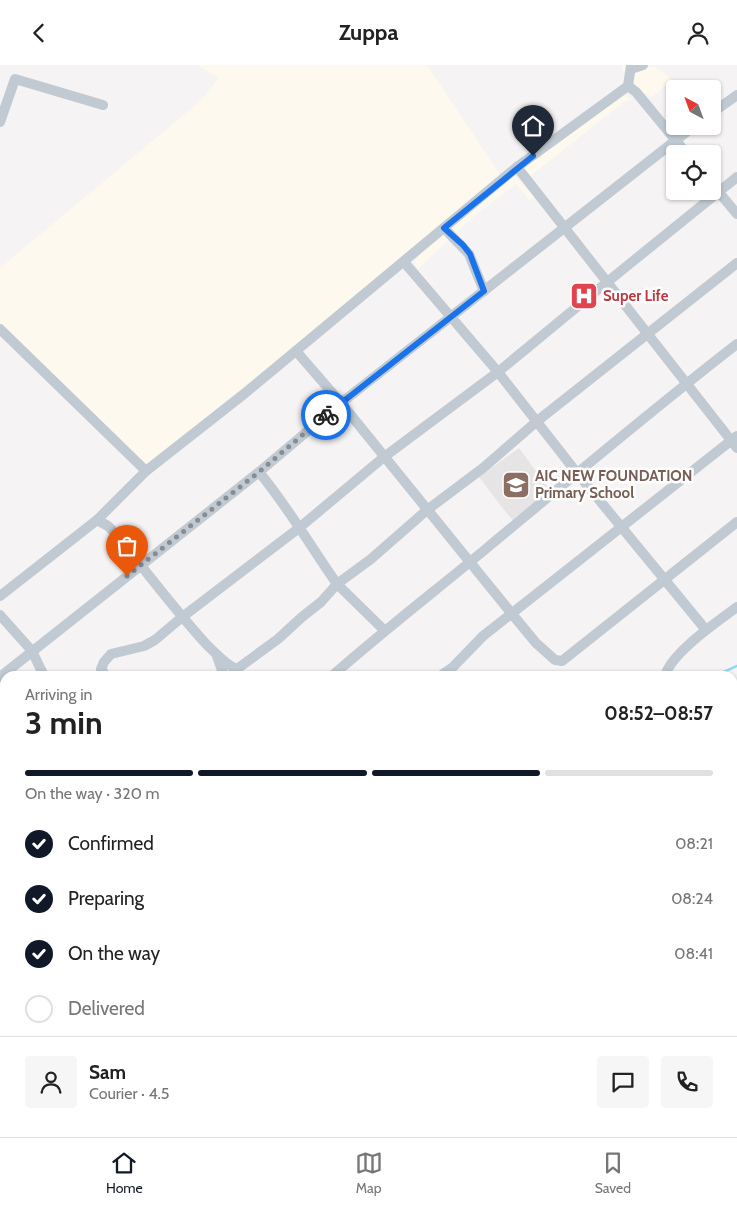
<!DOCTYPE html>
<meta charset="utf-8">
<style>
:root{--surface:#fff;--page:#f6f6f6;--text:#222;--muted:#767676;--line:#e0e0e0;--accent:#111827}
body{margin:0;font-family:Cabin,sans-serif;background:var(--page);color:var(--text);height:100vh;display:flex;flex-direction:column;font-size:19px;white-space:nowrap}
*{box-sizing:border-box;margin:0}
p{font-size:16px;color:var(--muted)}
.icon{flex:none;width:28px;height:28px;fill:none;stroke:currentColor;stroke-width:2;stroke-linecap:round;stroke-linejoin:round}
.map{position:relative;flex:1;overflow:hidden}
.details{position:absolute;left:0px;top:606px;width:738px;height:466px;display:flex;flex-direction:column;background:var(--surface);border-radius:15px 15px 0 0;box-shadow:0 1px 4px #0004}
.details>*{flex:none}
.needle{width:32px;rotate:319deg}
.tools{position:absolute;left:666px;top:15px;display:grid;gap:10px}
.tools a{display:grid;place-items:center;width:55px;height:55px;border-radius:5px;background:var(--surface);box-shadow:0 1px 4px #0004;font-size:25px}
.pin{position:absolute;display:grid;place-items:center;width:42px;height:42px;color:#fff;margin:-51px -21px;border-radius:50% 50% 50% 0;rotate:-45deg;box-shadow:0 0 5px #0007}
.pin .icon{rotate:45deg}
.courier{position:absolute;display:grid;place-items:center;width:50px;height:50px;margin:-25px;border:4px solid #1a73e8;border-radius:50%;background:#fff;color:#222;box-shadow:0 1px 6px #0007}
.headline em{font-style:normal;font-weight:800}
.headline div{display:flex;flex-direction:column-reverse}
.headline{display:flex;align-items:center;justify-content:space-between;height:85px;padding:0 25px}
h1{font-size:32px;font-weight:800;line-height:38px}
.bar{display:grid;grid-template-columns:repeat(4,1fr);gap:8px 5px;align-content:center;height:60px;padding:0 25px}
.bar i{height:6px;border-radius:4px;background:var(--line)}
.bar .current{background:var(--accent)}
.bar p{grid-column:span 4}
.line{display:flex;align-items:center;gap:12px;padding:0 25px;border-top:1px solid var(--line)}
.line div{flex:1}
.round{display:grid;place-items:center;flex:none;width:52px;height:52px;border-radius:5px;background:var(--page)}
ol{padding:0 25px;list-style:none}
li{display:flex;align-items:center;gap:15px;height:55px}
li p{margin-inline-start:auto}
li .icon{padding:5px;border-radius:50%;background:var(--accent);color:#fff;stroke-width:4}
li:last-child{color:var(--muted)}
li i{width:28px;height:28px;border:2px solid var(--line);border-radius:50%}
header{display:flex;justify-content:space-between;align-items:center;height:65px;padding:0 25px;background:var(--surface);font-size:22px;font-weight:800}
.menu{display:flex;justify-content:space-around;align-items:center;height:70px;border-top:1px solid var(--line);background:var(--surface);font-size:14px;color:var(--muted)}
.menu a{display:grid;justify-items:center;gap:2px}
.menu .current{color:var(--accent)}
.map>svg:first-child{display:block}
.commercial{fill:#fdf9ef}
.education{fill:#e6e4e5}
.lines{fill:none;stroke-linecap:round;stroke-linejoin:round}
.stream{stroke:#90daee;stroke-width:2.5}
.minor{stroke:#c1cad2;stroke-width:10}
.done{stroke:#868d94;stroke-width:5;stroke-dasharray:0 9}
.route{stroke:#1a73e8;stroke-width:6}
.labels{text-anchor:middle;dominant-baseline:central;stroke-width:5;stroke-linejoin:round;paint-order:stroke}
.health-label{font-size:15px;font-weight:bold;fill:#be3a42;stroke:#fff;text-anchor:start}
.education-label{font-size:15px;font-weight:bold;fill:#785e54;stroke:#fff;text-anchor:start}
</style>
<header><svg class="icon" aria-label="back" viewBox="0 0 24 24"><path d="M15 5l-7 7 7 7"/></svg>Zuppa<svg class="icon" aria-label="person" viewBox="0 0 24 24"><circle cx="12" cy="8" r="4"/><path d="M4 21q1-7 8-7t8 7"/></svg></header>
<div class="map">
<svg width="737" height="1072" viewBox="0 0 737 1072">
<rect width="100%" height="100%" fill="#f5f3f3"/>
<g class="commercial">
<polygon points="197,0 427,0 501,111 400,196 148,399 139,399 0,261 0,203 199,37 219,13"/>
<polygon points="622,0 655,2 673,15 652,32 643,28 622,5"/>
<polygon points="624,30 633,35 624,37 527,114 520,104 602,41"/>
<polygon points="515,111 534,132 530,136 516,119 472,153 418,204 414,198 425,183"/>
</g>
<polygon class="education" points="519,383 552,428 514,457 501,441 479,412"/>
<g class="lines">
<g class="stream">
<polyline points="715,611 737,601"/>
<polyline points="0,693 5,693"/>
</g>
<g class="minor">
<polyline points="631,4 643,0"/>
<polyline points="628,21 636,27 687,89"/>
<polyline points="712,48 737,30"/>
<polyline points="0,57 15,14 103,40"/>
<polyline points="517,102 737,383"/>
<polyline points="712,119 737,149"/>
<polyline points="444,163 469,189 484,226"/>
<polyline points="404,197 498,307 577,408 706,565"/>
<polyline points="0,264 146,406"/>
<polyline points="296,286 341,338 512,549 536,578 555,595 562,596 737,457"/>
<path d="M97,455L108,461L117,470C147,508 175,545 207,580C216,588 225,600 237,604L278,574L302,552L321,537L337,519C311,482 288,442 259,407"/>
<polyline points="0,531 97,455 146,406 244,329 517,102 628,21 631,0"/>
<polyline points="0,550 32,586 44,611"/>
<polyline points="384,565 337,519 371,494 427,445 483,403 536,357 737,198"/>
<polyline points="217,591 224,611"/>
<polyline points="106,611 101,604 104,597 111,589 144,581 155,575 181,553 299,463 384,392 498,307 606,218 737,112"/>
<path d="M332,611C382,567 435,526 487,483C570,414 652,345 737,279"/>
<polyline points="440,611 453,602 483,571 737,371"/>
<path d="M665,611C671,588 717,557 737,542"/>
<polyline points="0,612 259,407 341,338 694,61"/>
<polyline points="732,678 737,681"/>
<polyline points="732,739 737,731"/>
<polyline points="0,784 5,774"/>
<polyline points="732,836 737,838"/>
<polyline points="732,871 737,863"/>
<polyline points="0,905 5,897"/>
<polyline points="732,907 737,909"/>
<polyline points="0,934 5,937"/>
<polyline points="732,993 737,985"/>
<polyline points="0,1022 5,1014"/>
<polyline points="0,1067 9,1072"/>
<polyline points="209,1068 216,1072"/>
<polyline points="427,1068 435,1072"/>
<polyline points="628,1068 628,1072"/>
<polyline points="587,1069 593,1072"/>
<polyline points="42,1072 45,1068"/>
<polyline points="111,1072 114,1068"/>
<polyline points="185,1072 187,1068"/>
<polyline points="271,1072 274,1068"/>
<polyline points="344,1072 347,1068"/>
<polyline points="414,1072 417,1068"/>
<polyline points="481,1072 484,1068"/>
<polyline points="554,1072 557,1068"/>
<polyline points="693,1072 695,1068"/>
</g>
</g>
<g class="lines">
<polyline class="done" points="127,511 259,407 326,350"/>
<polyline class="route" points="326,350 484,226 470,189 463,180 444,163 533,91"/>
</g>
<defs>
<g id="hospital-square" transform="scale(1.4375)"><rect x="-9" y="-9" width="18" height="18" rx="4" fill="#e0444e" stroke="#fff"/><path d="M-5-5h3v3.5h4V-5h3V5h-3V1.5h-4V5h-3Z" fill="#fff"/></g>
<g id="school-square" transform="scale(1.4375)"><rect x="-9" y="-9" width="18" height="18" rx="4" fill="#8d6e63" stroke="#fff"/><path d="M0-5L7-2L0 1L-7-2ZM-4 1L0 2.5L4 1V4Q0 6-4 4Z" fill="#fff"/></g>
</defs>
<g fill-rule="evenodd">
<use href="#hospital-square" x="584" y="231"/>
<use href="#school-square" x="516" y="420"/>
</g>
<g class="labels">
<g class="health-label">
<text x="603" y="231">Super Life</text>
</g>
<g class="education-label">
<text x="535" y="411">AIC NEW FOUNDATION<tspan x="535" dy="17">Primary School</tspan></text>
</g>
</g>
</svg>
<div class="tools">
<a><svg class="needle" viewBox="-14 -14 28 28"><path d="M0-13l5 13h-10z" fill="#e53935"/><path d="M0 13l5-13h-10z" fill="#767676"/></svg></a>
<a><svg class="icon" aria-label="locate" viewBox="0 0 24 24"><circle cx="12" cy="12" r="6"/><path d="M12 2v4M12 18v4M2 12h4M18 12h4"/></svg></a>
</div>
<div class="pin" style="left:127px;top:511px;background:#ea580c"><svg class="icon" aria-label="bag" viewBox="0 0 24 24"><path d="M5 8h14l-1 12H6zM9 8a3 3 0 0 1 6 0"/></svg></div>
<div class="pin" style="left:533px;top:91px;background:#1f2937"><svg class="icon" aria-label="home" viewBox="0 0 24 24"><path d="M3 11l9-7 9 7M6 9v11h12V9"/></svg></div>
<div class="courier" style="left:326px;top:350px"><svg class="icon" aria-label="bike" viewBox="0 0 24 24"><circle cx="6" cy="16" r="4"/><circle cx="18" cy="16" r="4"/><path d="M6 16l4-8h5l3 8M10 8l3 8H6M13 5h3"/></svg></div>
<section class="details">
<div class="headline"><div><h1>3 min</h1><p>Arriving in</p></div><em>08:52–08:57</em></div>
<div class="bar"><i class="current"></i><i class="current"></i><i class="current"></i><i></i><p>On the way · 320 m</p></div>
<ol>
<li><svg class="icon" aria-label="check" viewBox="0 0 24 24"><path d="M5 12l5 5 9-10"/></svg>Confirmed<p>08:21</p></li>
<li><svg class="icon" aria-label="check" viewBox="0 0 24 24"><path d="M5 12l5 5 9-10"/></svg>Preparing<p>08:24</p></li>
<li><svg class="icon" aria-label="check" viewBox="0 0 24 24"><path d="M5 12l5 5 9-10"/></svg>On the way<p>08:41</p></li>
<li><i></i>Delivered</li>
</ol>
<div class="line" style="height:90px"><a class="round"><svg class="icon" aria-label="person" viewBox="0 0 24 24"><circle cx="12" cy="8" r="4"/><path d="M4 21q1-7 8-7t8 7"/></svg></a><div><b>Sam</b><p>Courier · 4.5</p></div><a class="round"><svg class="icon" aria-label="chat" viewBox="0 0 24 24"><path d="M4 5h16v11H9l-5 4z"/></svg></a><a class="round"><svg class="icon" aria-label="phone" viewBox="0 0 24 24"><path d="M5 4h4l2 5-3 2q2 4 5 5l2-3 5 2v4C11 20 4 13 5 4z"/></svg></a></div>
</section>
</div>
<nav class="menu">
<a class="current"><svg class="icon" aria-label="home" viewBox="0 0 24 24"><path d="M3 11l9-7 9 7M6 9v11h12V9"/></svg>Home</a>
<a><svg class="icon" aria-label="map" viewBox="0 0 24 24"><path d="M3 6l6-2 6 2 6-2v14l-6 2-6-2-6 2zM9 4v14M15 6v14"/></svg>Map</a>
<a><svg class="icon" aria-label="saved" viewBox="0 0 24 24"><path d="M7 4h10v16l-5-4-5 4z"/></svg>Saved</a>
</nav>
